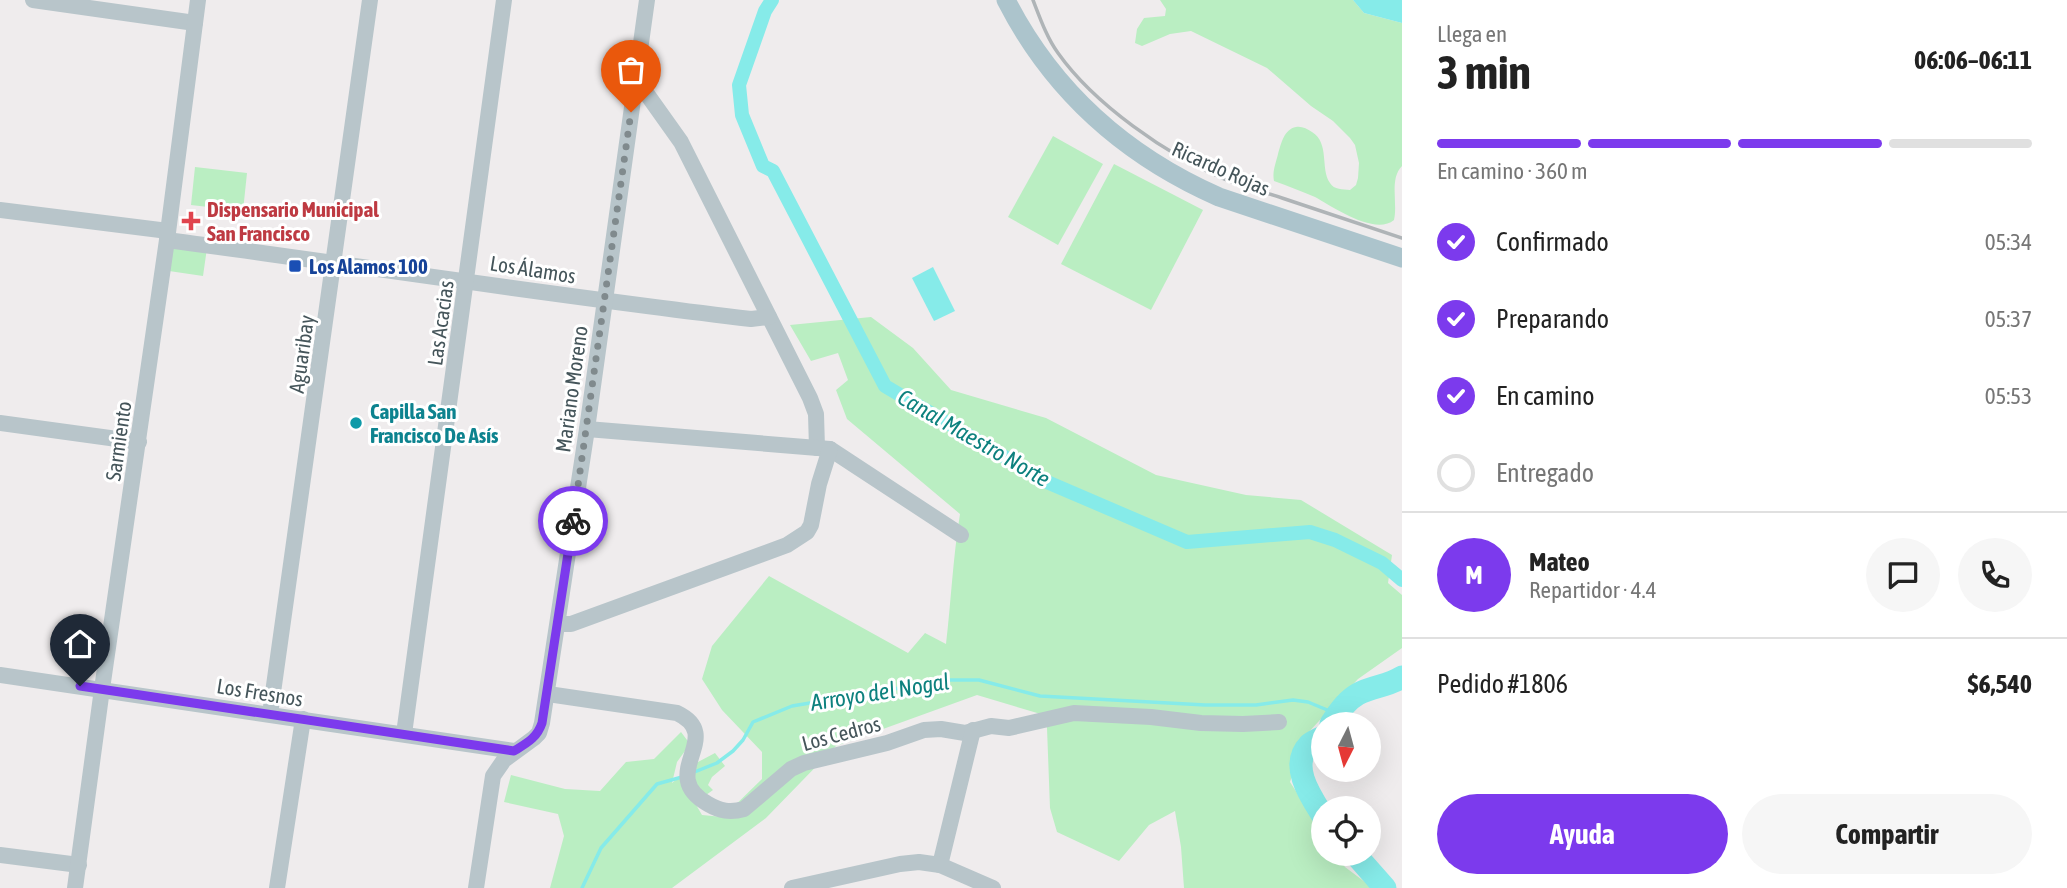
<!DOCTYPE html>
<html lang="es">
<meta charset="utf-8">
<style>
:root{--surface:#fff;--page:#f6f6f6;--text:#222;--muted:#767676;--line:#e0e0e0;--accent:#7c3aed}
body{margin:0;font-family:"Asap Condensed",sans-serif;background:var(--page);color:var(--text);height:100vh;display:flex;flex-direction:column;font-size:26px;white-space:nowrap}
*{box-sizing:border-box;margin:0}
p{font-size:23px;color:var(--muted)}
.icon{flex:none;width:38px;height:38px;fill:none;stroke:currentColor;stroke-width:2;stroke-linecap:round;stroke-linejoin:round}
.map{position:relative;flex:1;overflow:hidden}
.side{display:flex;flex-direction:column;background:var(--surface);width:665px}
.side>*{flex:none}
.needle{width:46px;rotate:186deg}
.buttons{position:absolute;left:1311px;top:712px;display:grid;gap:14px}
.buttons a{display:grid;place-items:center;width:70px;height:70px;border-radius:50%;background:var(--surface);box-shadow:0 7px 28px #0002;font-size:35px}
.pin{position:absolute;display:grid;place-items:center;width:60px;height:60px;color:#fff;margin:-72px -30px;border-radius:50% 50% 50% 0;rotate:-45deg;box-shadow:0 0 7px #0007}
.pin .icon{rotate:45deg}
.courier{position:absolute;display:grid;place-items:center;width:70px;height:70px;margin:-35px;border:5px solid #7c3aed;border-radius:50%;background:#fff;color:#222;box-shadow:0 2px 9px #0007}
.summary em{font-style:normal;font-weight:700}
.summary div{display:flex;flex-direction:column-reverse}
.summary{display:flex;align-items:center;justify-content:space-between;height:119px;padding:0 35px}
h1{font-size:46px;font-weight:700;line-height:52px}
.bar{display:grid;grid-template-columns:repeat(4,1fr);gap:10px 7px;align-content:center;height:84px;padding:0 35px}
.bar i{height:9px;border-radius:5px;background:var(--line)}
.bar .selected{background:var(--accent)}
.bar p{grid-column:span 4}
.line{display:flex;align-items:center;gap:18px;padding:0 35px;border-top:2px solid var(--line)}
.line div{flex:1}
.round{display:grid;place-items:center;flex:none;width:74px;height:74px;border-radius:37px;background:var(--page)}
ol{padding:0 35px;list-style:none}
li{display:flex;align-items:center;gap:21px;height:77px}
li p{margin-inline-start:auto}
li .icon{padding:7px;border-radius:50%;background:var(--accent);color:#fff;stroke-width:4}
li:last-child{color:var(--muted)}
li i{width:38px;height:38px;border:4px solid var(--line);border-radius:50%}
.cta{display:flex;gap:14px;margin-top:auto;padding:14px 35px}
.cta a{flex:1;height:80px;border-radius:42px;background:var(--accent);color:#fff;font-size:28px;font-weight:700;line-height:80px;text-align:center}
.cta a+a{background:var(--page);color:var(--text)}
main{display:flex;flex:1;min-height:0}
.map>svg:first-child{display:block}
.green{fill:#baeec2}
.water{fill:#86ebe9}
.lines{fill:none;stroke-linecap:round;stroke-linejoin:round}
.stream{stroke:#86ebe9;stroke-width:3.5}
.canal{stroke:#86ebe9;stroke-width:14}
.river{stroke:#86ebe9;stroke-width:23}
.minor{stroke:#b8c5ca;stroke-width:16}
.major{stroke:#acc4cc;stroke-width:19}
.rail{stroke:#afb4b7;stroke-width:3.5}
.done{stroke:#808a8d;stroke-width:7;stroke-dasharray:0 12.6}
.route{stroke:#7c3aed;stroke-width:9}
.health-dot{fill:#e0444e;stroke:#fff;stroke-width:2.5}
.transit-dot{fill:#1a4fb4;stroke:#fff;stroke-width:2.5}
.culture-dot{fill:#0f9aa8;stroke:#fff;stroke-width:2.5}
.labels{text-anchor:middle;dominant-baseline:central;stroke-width:6;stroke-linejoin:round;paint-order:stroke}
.street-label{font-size:21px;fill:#45555a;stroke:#fff}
.health-label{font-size:21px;font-weight:bold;fill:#be3a42;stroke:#fff;text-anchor:start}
.transit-label{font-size:21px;font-weight:bold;fill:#164399;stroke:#fff;text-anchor:start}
.culture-label{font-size:21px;font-weight:bold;fill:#0d838f;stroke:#fff;text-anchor:start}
.water-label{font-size:23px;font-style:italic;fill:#0d817e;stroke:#fff}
</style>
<main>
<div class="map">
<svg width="1402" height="888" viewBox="0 0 1402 888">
<rect width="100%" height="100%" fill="#efeced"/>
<g class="green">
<path d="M1160,0H1353L1364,13L1402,23V166C1389,179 1398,203 1394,220C1375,236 1333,207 1315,197C1301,191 1288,186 1274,181C1272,171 1276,163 1278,154C1281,144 1284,129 1296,127C1302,126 1307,129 1312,132C1330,143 1320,169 1330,183C1334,190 1343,189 1350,190L1356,185L1358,178L1359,163L1355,145L1350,138L1333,121L1311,106L1267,68L1191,31L1170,34L1142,46L1135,43L1137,29L1144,18L1165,16L1166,9Z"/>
<polygon points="1053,136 1103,164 1058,245 1008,217"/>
<polygon points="1114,164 1203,210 1151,310 1061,264"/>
<polygon points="195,167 247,173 243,211 191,205"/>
<polygon points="172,244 207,248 203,276 169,271"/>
<path d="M871,317L913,348L951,390L1046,418L1156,475L1246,495L1301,500L1392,555L1388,583L1402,595V648L1358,679L1306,735L1290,782L1323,833V854H1336L1345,867L1373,888H1184L1181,847L1175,811L1149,825L1119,861L1057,832L1050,808L1047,728L1044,715L977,695L836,746L766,818L672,888H550L564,836L558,814L504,802L511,775L565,789L600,791L626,762L654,759L681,732L690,744L677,762L672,783L698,762L715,753L725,766L712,777L708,785L713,790L695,803L702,815L723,817L762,779V752L722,710L702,679L712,646L769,576L908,653L925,633L946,644C951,601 953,557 960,514L847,419L836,390L848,380L838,353L811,361L790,325Z"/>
</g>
<g class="water">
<polygon points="1353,0 1402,0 1402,23 1364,13"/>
<polygon points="933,267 955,311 934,321 912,278"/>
</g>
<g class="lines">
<g class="stream">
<polyline points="692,773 717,763 733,751 743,740 753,722 792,706 947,680 979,680 1040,696 1205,705 1256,705 1293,700 1308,702 1337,714"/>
<polyline points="582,888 601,848 657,784 682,777"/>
</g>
<polyline class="canal" points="772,0 765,11 739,85 742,115 763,166 773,171 885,386 1047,482 1187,542 1310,532 1335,540 1382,563 1402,580"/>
<g class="river">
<path d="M1331,724C1337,714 1347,700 1358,694C1372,686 1389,686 1402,677"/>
<path d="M1323,737C1319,739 1312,742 1309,745C1289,766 1311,797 1323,816"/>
<polyline points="1355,854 1385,888"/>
</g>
<g class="minor">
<polyline points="33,0 195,23"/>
<polyline points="635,85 644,90 681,142 810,398 816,414 817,448"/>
<polyline points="0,210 168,231"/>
<path d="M167,240C362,266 556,296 751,319L769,317"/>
<polyline points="0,423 139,442"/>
<polyline points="587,429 830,449 961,535"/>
<polyline points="558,624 571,624 787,545 807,532 811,525 819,484 830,449"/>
<polyline points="0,675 514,751"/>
<path d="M548,694L677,713C727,737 655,774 708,804C720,811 730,813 744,809L791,769L804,763L887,743L924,730L941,729L965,733L991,726L1009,728L1074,713L1151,717L1201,723L1243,724L1279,722"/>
<polyline points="270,714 370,0"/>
<polyline points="404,734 504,0"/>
<polyline points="0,855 79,865"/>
<polyline points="940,865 973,730"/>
<polyline points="75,888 102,689 167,240 198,0"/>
<polyline points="277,888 303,719"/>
<polyline points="476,888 493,776 504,760 534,738 539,733 542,723 587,429 647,0"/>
<polyline points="792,888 900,864 919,862 940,865 993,888"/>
</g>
<path class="major" d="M1006,0C1053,92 1126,156 1219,197L1402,258"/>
<path class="rail" d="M1033,0C1040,18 1047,38 1058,53C1094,104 1167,155 1224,179C1243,187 1265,192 1285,199C1324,212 1363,225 1402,238"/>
</g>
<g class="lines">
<polyline class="done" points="573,521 631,112"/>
<path class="route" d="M80,686L514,751C527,743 537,738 542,723L573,521"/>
</g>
<path class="health-dot" d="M187.5 210.5h7v7h7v7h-7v7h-7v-7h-7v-7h7z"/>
<rect class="transit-dot" x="288" y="259" width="14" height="14" rx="3.5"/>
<circle class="culture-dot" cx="356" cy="423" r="7"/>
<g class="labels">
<g class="street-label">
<text transform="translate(1221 168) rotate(24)">Ricardo Rojas</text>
<text transform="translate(533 269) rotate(9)">Los Álamos</text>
<text transform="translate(440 323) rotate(-82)">Las Acacias</text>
<text transform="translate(301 354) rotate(-82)">Aguaribay</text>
<text transform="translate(571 389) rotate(-82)">Mariano Moreno</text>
<text transform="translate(118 441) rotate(-82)">Sarmiento</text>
<text transform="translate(260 692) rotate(9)">Los Fresnos</text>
<text transform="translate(841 733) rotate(-15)">Los Cedros</text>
</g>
<g class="health-label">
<text x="207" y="209">Dispensario Municipal<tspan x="207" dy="24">San Francisco</tspan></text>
</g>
<g class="transit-label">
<text x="309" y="266">Los Alamos 100</text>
</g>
<g class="culture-label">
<text x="370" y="411">Capilla San<tspan x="370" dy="24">Francisco De Asís</tspan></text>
</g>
<g class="water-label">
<text transform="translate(974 438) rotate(30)">Canal Maestro Norte</text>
<text transform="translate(880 692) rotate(-9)">Arroyo del Nogal</text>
</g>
</g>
</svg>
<div class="buttons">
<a><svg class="needle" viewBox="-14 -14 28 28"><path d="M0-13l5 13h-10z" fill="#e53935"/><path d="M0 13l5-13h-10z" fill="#767676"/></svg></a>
<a><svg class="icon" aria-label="locate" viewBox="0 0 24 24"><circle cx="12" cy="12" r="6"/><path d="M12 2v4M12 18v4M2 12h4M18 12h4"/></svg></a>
</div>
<div class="pin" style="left:631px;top:112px;background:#ea580c"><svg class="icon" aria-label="bag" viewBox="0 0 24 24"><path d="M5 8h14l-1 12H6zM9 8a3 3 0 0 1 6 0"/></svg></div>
<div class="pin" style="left:80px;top:686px;background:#1f2937"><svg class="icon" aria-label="home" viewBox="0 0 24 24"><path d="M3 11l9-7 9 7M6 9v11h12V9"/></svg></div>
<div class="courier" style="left:573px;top:521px"><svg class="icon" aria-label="bike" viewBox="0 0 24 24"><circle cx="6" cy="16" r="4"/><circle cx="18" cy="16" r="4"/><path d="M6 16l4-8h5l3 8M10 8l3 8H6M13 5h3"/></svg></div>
</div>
<section class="side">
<div class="summary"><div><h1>3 min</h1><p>Llega en</p></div><em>06:06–06:11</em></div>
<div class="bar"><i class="selected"></i><i class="selected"></i><i class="selected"></i><i></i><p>En camino · 360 m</p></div>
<ol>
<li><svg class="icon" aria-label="check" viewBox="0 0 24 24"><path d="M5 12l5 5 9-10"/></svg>Confirmado<p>05:34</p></li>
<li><svg class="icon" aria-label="check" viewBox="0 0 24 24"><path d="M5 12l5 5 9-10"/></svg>Preparando<p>05:37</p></li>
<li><svg class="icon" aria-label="check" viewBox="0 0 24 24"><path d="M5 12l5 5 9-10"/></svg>En camino<p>05:53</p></li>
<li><i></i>Entregado</li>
</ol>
<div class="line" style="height:126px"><b class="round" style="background:var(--accent);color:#fff">M</b><div><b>Mateo</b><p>Repartidor · 4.4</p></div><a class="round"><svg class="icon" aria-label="chat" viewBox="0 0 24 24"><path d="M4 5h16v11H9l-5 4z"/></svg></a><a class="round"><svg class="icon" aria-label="phone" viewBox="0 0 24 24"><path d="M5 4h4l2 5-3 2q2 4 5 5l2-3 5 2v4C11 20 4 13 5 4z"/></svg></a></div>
<div class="line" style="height:91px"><div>Pedido #1806</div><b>$6,540</b></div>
<div class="cta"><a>Ayuda</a><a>Compartir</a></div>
</section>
</main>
